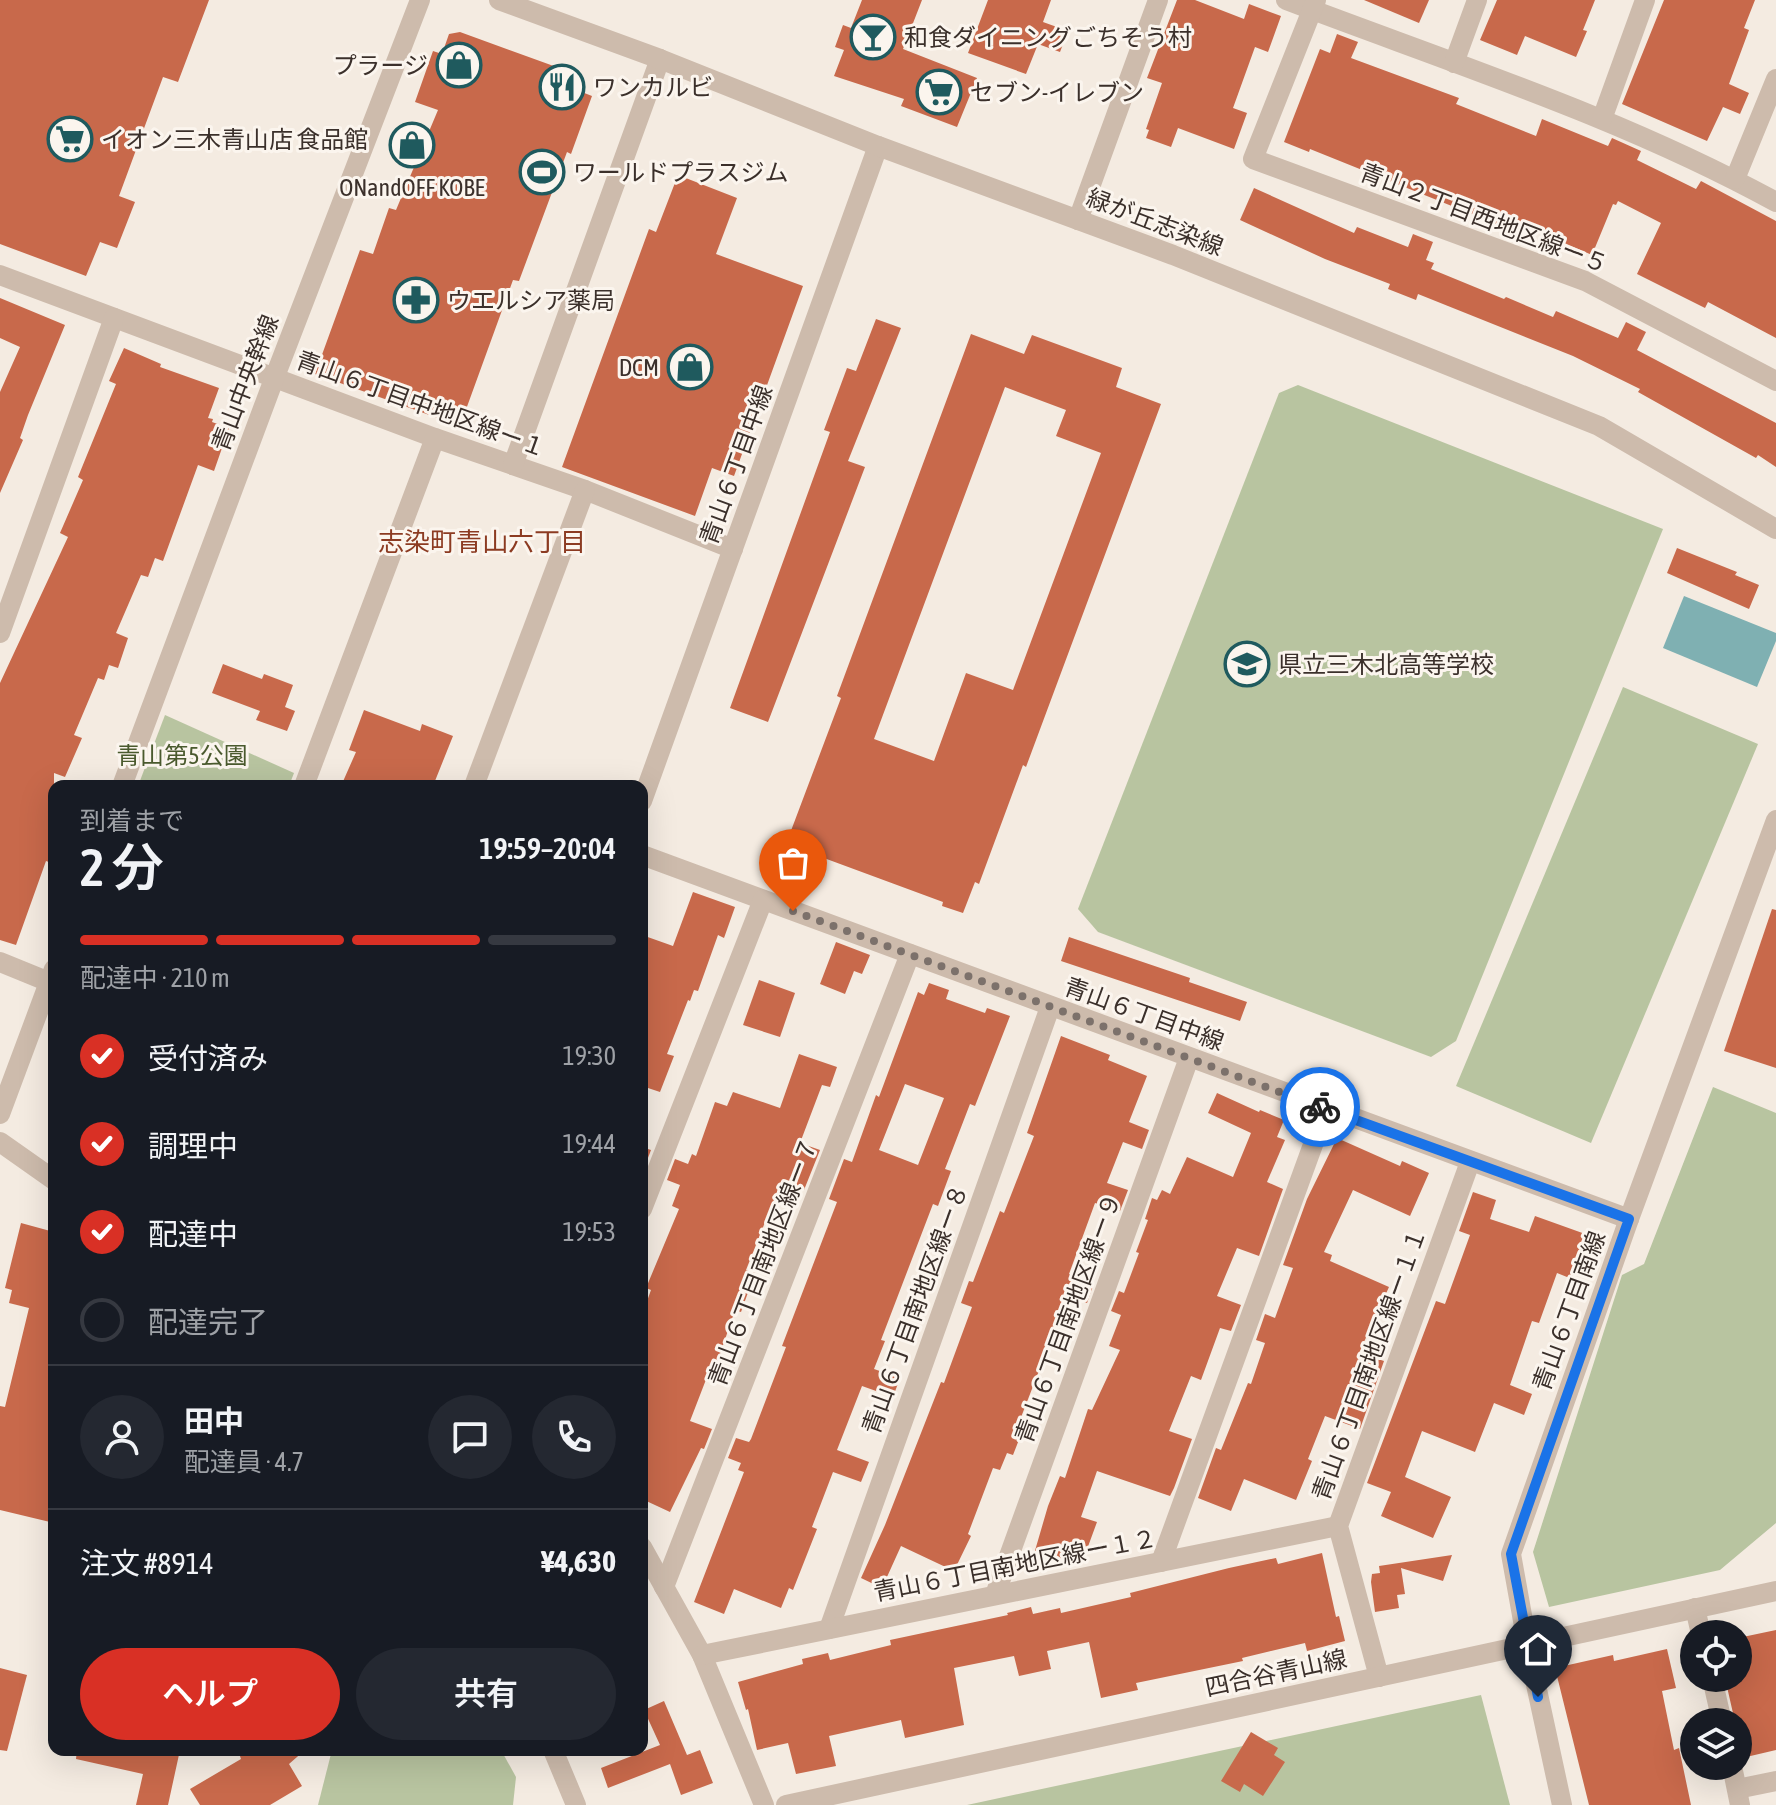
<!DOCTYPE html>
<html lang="ja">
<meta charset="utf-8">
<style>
:root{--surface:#171b24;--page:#242831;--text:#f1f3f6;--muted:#9ea1a6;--line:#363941;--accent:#d93025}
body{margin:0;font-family:"Asap Condensed","Noto Sans JP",sans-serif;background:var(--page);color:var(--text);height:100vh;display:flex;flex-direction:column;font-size:30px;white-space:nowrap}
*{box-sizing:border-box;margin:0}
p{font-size:26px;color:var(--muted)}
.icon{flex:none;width:44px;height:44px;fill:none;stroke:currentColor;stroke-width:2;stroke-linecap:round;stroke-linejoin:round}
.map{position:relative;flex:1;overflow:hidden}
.details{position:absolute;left:48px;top:780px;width:600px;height:976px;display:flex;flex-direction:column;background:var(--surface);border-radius:16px;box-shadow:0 8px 32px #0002}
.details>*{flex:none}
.fabs{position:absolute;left:1680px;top:1620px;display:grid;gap:16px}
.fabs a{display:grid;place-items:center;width:72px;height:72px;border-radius:50%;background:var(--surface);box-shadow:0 8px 32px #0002;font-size:40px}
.pin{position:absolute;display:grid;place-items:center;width:68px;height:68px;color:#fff;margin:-82px -34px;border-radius:50% 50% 50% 0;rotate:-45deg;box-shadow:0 0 8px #0007}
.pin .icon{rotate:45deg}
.courier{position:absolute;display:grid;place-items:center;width:80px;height:80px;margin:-40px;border:6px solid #1a73e8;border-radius:50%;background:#fff;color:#222;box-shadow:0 2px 10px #0007}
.headline em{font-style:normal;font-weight:600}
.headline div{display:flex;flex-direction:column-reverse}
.headline{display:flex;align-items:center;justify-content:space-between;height:136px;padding:0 32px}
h1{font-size:52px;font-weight:600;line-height:60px}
.bar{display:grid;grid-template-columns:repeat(4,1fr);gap:12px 8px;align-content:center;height:96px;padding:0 32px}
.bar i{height:10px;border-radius:6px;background:var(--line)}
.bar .selected{background:var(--accent)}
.bar p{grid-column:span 4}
.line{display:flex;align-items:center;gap:20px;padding:0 32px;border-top:2px solid var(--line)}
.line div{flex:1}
.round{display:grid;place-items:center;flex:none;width:84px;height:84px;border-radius:42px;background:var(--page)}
ol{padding:0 32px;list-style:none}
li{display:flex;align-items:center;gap:24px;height:88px}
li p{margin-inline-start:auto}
li .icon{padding:8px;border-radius:50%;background:var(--accent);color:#fff;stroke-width:4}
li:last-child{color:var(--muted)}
li i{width:44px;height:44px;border:4px solid var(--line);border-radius:50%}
.button{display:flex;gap:16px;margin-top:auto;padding:16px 32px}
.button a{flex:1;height:92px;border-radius:48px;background:var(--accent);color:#fff;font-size:32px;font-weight:600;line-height:92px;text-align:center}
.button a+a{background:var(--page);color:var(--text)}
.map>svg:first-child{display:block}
.green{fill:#b8c4a0}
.water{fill:#7fb0b2}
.building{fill:#c8694b;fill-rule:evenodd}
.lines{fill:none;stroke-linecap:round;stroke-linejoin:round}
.minor{stroke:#cdbbac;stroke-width:20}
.tertiary{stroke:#cdbbac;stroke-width:20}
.done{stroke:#7c716b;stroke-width:8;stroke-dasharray:0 14.4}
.route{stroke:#1a73e8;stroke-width:10}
.labels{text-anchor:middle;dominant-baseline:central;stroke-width:6;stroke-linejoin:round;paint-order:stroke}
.poi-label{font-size:24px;fill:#3b302b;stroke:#fbf5ee;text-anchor:start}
.street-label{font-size:24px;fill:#3b302b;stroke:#fbf5ee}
.park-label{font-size:24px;fill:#4a5a2e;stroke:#fbf5ee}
.neighbourhood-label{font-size:26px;fill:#8c3b22;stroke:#fbf5ee}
</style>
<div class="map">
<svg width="1776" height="1805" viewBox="0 0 1776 1805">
<rect width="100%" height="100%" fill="#f4ebe1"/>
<g class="green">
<polygon points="1298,385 1663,529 1456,1041 1431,1057 1098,932 1078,909 1279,393"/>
<polygon points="1623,687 1758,744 1591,1143 1456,1086"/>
<polygon points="165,715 294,773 289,786 138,786"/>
<polygon points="1713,1087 1776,1113 1776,1523 1720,1570 1549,1607 1533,1552 1622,1275 1644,1264"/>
<polygon points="1481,1695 1510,1805 967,1805"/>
<polygon points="332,1750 501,1750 516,1777 513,1805 318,1805"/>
</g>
<polygon class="water" points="1684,596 1776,633 1776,641 1757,687 1663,648"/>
<g class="building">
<polygon points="0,0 209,0 178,82 163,77 119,196 135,202 117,248 100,242 86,276 0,244"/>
<polygon points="862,0 922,0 903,49 977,78 957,127 901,106 904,99 834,76 844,50 835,47 843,25 851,28"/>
<polygon points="988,0 1051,0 1043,22 1068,31 1060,52 1038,44 1026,74 968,53"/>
<polygon points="1177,0 1195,0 1244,19 1249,4 1281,16 1268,52 1255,47 1233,108 1247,113 1234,149 1178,128 1171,147 1146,138 1149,130 1146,129 1162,83 1147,78"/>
<polygon points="1364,0 1429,0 1419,23"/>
<polygon points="1497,0 1595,0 1583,30 1587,31 1576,57 1525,36 1517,55 1480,40"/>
<polygon points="1664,0 1755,0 1744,28 1749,30 1729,84 1749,93 1740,114 1723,107 1707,141 1622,104"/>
<polygon points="460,32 573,73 569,87 592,96 571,154 567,152 519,281 513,280 460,426 315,374 360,250 373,254 389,208 396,210 438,110 415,102 433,51 442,54 449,34"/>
<polygon points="1337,34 1358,42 1351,58 1459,98 1456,104 1536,136 1542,119 1608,146 1612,138 1641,151 1637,160 1696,189 1701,181 1776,221 1776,338 1708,302 1705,308 1637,274 1661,223 1618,201 1616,205 1613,204 1592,255 1502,216 1499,225 1310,149 1309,152 1284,142 1320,49 1330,53"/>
<polygon points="678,175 737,198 716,254 803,286 734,476 712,468 695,516 562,467 649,229 656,232"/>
<polygon points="1254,188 1354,233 1357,227 1408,247 1413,234 1433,242 1426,260 1434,263 1431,269 1504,299 1506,297 1553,317 1556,311 1618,338 1626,322 1646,332 1637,350 1776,423 1776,467 1758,455 1756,458 1638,392 1640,389 1573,356 1418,294 1416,300 1388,289 1390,284 1325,259 1240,220"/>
<polygon points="0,298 65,325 28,415 20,438 23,440 0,493 0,392 20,347 0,338"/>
<polygon points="876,319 901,328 848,461 865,467 768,722 730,708 830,432 824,430 847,368 856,371"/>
<path d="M971,334L1024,354L1032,335L1122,368L1116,387L1161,404L1026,767L1023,765L979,884L975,882L963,913L942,906L943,902L786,844L841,698L837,696ZM1005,387L1066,410L1056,436L1101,453L1013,690L966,673L934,761L874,739Z"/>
<polygon points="124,348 161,364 160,367 219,388 208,418 213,419 212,422 229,428 214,471 198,465 163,561 155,558 148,577 141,575 116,633 128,638 118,668 109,665 104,680 98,678 74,735 82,738 65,777 54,773 54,864 46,861 16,945 0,940 0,683 68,537 60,533 83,480 78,477 116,384 109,381"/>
<polygon points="1677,548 1737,572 1735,575 1759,585 1749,609 1667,573"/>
<polygon points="223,664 262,679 264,674 293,685 285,707 295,711 287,731 256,720 260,711 212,693"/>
<polygon points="364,710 420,731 422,724 453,736 433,786 341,786 356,752 349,750"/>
<polygon points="693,892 735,907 724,938 718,935 698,991 694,990 690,1001 688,1000 667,1054 674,1056 660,1092 642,1086 642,935 673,946"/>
<polygon points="1772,909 1776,910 1776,1068 1724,1051"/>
<polygon points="1069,937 1190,978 1189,982 1247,1002 1240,1021 1061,961"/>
<polygon points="836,942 870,955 862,974 854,971 845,994 820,984"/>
<polygon points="759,980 795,993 780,1037 743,1025"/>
<path d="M929,983L949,990L946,999L985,1013L987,1008L1010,1016L975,1106L970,1104L945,1169L951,1171L938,1206L933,1204L881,1340L885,1341L874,1369L900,1378L893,1397L862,1386L837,1450L869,1462L861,1482L833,1472L812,1527L817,1529L793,1590L789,1588L781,1608L734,1589L724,1614L694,1602L744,1472L738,1470L741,1463L728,1458L736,1438L749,1442L751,1439L786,1347L782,1346L837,1202L829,1199L844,1159L852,1162L876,1095L879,1097L918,992L924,995ZM905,1084L944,1098L918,1165L879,1150Z"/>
<polygon points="1061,1036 1110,1055 1108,1060 1147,1076 1129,1122 1149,1130 1142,1149 1123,1142 1107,1183 1128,1190 1120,1211 1095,1203 1069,1274 1094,1283 1087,1303 1068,1296 1018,1425 1024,1427 1013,1455 1007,1453 1000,1470 993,1468 968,1534 971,1536 954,1571 901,1546 882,1588 861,1578 885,1525 941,1382 944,1383 972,1307 961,1303 969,1281 973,1282 1000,1211 1004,1213 1034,1136 1027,1133"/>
<polygon points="799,1054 837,1067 830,1087 822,1085 800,1143 820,1150 804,1190 781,1182 746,1270 755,1273 741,1312 735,1310 716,1366 712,1364 690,1421 712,1429 704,1449 701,1448 670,1512 642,1499 642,1315 651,1290 646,1288 679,1209 672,1206 680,1185 667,1180 675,1159 688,1164 692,1154 696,1156 715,1102 727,1106 733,1092 780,1108"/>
<polygon points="1217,1093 1259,1112 1260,1110 1284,1120 1277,1137 1285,1140 1267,1182 1283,1189 1259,1256 1237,1248 1217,1296 1241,1305 1231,1331 1220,1328 1201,1380 1191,1376 1169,1431 1192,1439 1174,1488 1170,1496 1097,1471 1081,1517 1097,1522 1086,1552 1066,1545 1059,1563 1034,1554 1048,1506 1060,1476 1065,1478 1088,1409 1092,1410 1120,1350 1109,1346 1121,1315 1111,1311 1119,1291 1124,1293 1139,1253 1136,1252 1148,1220 1145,1219 1152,1198 1157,1200 1162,1190 1170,1194 1187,1157 1233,1177 1251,1133 1208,1113"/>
<polygon points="1337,1138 1400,1166 1402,1161 1429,1173 1410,1216 1353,1190 1324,1252 1332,1255 1330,1261 1389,1287 1359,1353 1384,1361 1360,1429 1325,1416 1308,1459 1312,1461 1296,1500 1244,1479 1231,1511 1198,1498 1216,1448 1221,1450 1248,1383 1251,1384 1265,1343 1256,1340 1265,1314 1275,1318 1293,1268 1283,1265 1307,1199"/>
<polygon points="642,1147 651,1150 643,1171 642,1171"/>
<polygon points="1473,1192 1496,1200 1490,1219 1529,1232 1535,1216 1588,1235 1572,1279 1557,1273 1539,1323 1532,1321 1510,1385 1532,1394 1524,1415 1494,1403 1475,1452 1422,1431 1405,1477 1451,1497 1433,1538 1381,1516 1391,1492 1367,1483 1436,1301 1445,1304 1470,1235 1459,1231"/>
<polygon points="21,1223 54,1232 54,1507 50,1522 0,1510 0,1406 5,1407 29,1308 9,1303 12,1290 5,1288"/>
<polygon points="1322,1553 1336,1617 1339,1616 1345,1641 1307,1651 1305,1643 1242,1658 1243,1661 1136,1683 1138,1690 1101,1698 1089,1642 1047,1651 1051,1669 1019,1676 1014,1656 954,1668 964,1725 905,1738 901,1720 829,1736 836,1766 796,1774 788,1743 757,1750 748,1709 746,1710 738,1682 803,1664 802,1659 828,1653 830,1660 891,1645 890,1640 1008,1615 1007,1613 1031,1607 1033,1614 1060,1608 1061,1613 1131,1597 1130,1593 1229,1568 1276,1558 1278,1564"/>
<polygon points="1452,1555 1443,1581 1401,1568 1405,1594 1397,1595 1399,1608 1375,1612 1371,1582 1372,1574 1380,1573 1379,1566"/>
<polygon points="1776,1630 1776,1750 1742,1758 1738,1755 1738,1722 1735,1722 1725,1678 1738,1678 1738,1638"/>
<polygon points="1667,1649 1676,1688 1662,1691 1674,1750 1679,1748 1691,1805 1589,1805 1555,1668 1613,1655 1614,1661"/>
<polygon points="0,1668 27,1675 7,1751 0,1750"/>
<polygon points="664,1701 687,1755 700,1750 713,1783 681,1795 670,1764 608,1788 601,1768 660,1745 644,1710"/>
<polygon points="1251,1732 1278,1748 1274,1755 1285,1762 1263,1796 1244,1784 1240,1792 1221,1781"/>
<polygon points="77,1750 180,1750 168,1805 136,1805 143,1774 76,1759"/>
<polygon points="238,1750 305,1750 289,1764 302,1786 270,1805 200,1805 190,1789 241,1759"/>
</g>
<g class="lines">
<g class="minor">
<path d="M1286,0C1451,63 1621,117 1776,202"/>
<polyline points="1316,0 1253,159 1585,281 1776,381"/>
<polyline points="1454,63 1477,0"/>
<polyline points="1602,119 1645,0"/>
<polyline points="1735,179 1776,79"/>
<polyline points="1078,220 1158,0"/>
<polyline points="0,275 435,438 585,490 733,549"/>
<polyline points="513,465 660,59"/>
<polyline points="0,633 114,318"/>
<polyline points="304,786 435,438"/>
<polyline points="474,786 585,490"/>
<polyline points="642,801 878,146"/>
<polyline points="642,855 1629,1219"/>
<polyline points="0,962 54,984"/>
<polyline points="642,1209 763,900"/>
<polyline points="642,1547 702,1655 764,1805"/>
<polyline points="1161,1562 1326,1109"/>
<polyline points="664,1587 910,954"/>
<polyline points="995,1595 1189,1058"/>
<polyline points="1695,1608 1701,1634"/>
<polyline points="829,1629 1050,1007"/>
<polyline points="702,1655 1338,1526"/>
<polyline points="1379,1677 1338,1526 1470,1162"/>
<polyline points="1712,1678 1722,1722"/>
<polyline points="1732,1766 1740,1805"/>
<polyline points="1737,1789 1776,1781"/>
</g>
<g class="tertiary">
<polyline points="499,0 660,59 878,146 1173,255 1599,426 1776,529"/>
<polyline points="122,786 274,379 420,0"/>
<polyline points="0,1114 54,969"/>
<polyline points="0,1142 54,1180"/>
<polyline points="553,1750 576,1805"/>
<polyline points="786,1805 1776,1591"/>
<polyline points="1562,1805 1527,1643 1511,1554 1629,1219 1776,820"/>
</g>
</g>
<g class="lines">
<polyline class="done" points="793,911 1320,1107"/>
<polyline class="route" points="1320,1107 1629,1219 1511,1554 1538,1697"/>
</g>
<defs>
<g id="bar-ring" transform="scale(2.3)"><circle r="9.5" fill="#fbf5ee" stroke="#1f5a5e" stroke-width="1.5"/><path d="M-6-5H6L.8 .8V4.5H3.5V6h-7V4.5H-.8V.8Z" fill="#1f5a5e"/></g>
<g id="shop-ring" transform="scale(2.3)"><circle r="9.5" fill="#fbf5ee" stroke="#1f5a5e" stroke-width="1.5"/><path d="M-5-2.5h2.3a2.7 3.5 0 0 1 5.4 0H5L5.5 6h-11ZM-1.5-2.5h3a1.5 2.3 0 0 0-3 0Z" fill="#1f5a5e"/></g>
<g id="restaurant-ring" transform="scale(2.3)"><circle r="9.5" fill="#fbf5ee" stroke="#1f5a5e" stroke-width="1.5"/><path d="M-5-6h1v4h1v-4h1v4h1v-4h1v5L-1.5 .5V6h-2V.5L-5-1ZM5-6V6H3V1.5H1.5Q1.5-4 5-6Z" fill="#1f5a5e"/></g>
<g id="supermarket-ring" transform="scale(2.3)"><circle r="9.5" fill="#fbf5ee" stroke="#1f5a5e" stroke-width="1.5"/><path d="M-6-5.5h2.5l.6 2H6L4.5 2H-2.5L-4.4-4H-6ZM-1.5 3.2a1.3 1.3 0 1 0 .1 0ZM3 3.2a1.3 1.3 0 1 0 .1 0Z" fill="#1f5a5e"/></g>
<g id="stadium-ring" transform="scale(2.3)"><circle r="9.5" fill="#fbf5ee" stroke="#1f5a5e" stroke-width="1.5"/><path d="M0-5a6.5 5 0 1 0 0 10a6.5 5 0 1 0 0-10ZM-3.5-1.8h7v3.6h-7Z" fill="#1f5a5e"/></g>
<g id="pharmacy-ring" transform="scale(2.3)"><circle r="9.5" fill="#fbf5ee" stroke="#1f5a5e" stroke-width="1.5"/><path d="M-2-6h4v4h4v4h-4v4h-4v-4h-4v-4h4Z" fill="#1f5a5e"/></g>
<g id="school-ring" transform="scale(2.3)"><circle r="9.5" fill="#fbf5ee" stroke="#1f5a5e" stroke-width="1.5"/><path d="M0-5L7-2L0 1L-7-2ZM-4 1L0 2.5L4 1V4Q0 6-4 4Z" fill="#1f5a5e"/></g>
</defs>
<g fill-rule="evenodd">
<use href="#bar-ring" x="873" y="37"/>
<use href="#shop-ring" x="459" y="65"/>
<use href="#restaurant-ring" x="562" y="87"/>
<use href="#supermarket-ring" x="939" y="92"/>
<use href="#supermarket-ring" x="70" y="139"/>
<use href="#shop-ring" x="412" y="145"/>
<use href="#stadium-ring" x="542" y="172"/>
<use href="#pharmacy-ring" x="416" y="300"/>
<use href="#shop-ring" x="690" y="367"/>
<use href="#school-ring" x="1247" y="664"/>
</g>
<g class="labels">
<g class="poi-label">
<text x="904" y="37">和食ダイニングごちそう村</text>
<text x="428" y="65" text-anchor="end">プラージ</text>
<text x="593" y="87">ワンカルビ</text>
<text x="970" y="92">セブン-イレブン</text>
<text x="101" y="139">イオン三木青山店 食品館</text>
<text x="573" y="172">ワールドプラスジム</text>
<text x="412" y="187" text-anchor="middle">ONandOFF KOBE</text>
<text x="447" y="300">ウエルシア薬局</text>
<text x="659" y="367" text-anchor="end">DCM</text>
<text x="1278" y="664">県立三木北高等学校</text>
</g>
<g class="street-label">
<text transform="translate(1484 218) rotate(21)">青山２丁目西地区線ー５</text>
<text transform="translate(1155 222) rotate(21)">緑が丘志染線</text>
<text transform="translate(245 383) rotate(-69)">青山中央幹線</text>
<text transform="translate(421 404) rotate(20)">青山６丁目中地区線ー１</text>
<text transform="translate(736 465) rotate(-70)">青山６丁目中線</text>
<text transform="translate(1144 1014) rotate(20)">青山６丁目中線</text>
<text transform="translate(763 1262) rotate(-69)">青山６丁目南地区線ー７</text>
<text transform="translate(915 1309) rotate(-70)">青山６丁目南地区線ー８</text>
<text transform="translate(1569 1311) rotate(-70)">青山６丁目南線</text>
<text transform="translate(1068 1318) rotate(-70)">青山６丁目南地区線ー９</text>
<text transform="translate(1369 1364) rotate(-70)">青山６丁目南地区線ー１１</text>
<text transform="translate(1015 1565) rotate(-11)">青山６丁目南地区線ー１２</text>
<text transform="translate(1276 1673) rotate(-12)">四合谷青山線</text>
</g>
<g class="park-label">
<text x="182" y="755">青山第5公園</text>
</g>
<g class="neighbourhood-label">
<text x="482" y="542">志染町青山六丁目</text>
</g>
</g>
</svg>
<div class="fabs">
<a><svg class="icon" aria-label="locate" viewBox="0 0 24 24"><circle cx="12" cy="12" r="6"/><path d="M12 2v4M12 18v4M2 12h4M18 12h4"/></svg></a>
<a><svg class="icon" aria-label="layers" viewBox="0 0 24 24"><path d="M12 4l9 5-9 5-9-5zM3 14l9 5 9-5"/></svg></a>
</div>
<div class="pin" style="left:793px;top:911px;background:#ea580c"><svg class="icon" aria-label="bag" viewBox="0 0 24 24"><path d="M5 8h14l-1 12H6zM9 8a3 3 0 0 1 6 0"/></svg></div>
<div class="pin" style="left:1538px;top:1697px;background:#1f2937"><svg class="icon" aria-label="home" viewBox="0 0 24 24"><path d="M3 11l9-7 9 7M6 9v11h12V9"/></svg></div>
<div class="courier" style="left:1320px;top:1107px"><svg class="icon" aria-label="bike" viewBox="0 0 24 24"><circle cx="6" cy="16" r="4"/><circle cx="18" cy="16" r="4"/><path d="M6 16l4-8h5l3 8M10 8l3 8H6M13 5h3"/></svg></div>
<section class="details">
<div class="headline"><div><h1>2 分</h1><p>到着まで</p></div><em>19:59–20:04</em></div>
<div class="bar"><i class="selected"></i><i class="selected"></i><i class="selected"></i><i></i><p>配達中 · 210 m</p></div>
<ol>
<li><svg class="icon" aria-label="check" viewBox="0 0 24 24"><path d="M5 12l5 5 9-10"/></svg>受付済み<p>19:30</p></li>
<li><svg class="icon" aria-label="check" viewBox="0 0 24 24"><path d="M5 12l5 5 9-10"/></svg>調理中<p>19:44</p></li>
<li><svg class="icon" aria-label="check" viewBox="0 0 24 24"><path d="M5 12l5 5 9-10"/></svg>配達中<p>19:53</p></li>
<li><i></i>配達完了</li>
</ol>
<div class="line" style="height:144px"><a class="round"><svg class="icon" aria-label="person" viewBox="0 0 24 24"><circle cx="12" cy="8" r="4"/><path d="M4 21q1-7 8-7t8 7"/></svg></a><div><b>田中</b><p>配達員 · 4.7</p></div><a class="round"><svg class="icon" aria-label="chat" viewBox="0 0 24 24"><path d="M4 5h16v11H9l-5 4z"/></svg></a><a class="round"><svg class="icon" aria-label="phone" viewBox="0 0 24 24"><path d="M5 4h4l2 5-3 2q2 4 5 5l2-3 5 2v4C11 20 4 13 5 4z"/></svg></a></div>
<div class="line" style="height:104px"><div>注文 #8914</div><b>¥4,630</b></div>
<div class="button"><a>ヘルプ</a><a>共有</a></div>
</section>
</div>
